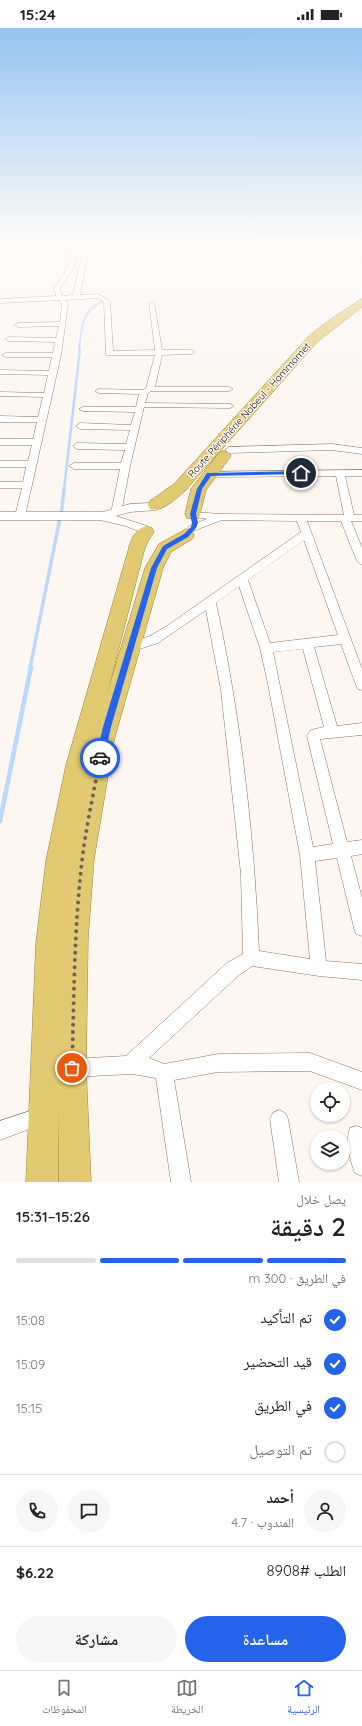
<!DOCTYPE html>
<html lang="ar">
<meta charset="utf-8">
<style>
:root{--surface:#fff;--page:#f6f6f6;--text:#222;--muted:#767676;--line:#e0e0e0;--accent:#2563eb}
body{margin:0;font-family:Quicksand,"Noto Naskh Arabic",sans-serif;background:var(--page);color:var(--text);direction:rtl;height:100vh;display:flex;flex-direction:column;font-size:15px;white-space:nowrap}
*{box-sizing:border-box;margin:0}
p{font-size:13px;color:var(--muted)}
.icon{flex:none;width:22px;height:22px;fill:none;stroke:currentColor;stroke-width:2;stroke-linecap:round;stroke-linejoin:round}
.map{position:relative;height:1154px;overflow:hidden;direction:ltr}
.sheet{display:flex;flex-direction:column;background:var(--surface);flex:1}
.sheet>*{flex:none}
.fabs{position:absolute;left:310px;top:1054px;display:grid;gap:8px}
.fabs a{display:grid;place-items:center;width:40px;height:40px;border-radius:50%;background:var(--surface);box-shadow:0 1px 3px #0004;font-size:20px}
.pin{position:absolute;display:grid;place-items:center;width:34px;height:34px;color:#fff;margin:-17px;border:2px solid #fff;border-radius:50%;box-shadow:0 1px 4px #0007}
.courier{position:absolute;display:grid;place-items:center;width:40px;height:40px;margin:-20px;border:3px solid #2563eb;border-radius:50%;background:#fff;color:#222;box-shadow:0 1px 5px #0007}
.summary em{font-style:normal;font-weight:600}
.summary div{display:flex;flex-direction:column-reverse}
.summary{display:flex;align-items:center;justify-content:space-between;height:68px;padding:0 16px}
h1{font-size:26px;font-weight:600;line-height:30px}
.bar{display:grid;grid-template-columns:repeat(4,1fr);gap:6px 4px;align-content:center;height:48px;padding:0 16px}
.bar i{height:5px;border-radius:3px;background:var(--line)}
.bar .on{background:var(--accent)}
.bar p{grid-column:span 4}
.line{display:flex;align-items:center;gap:10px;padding:0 16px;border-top:1px solid var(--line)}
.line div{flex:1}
.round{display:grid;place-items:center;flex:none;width:42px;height:42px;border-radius:21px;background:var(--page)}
ol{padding:0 16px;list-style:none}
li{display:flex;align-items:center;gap:12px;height:44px}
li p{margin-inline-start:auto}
li .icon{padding:4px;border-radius:50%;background:var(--accent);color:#fff;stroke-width:4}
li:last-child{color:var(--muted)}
li i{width:22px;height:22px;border:2px solid var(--line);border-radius:50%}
.button{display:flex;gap:8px;margin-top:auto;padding:8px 16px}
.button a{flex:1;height:46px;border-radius:24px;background:var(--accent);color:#fff;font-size:16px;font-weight:600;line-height:46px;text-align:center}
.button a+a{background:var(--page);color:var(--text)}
.status{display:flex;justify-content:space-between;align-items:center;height:28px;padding:0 20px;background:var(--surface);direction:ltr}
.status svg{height:11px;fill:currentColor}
.tabs{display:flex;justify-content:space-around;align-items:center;height:56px;border-top:1px solid var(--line);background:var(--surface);font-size:11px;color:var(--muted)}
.tabs a{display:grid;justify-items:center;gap:2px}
.tabs .on{color:var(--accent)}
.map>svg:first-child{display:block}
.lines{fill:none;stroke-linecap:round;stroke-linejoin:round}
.stream-far3{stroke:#bbd9fd;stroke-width:2}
.stream-far2{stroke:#bbd9fd;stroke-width:2.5}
.stream-far1{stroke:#bbd9fd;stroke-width:3.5}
.stream{stroke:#bbd9fd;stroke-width:4.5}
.minor-casing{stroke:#8f735b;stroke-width:1}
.tertiary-casing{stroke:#8f735b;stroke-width:1}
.trunk-casing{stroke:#998237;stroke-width:1}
.path{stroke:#b4aca6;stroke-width:1;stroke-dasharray:1 2;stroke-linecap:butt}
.minor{fill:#fff;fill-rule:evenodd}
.tertiary{fill:#fff;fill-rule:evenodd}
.trunk{fill:#e2ca72;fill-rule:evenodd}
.route{fill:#2563eb}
.done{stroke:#6d635c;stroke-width:4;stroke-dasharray:0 7.2}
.labels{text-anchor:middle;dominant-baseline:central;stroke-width:3;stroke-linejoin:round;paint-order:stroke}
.far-street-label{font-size:10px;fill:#1f140b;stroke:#fdf6f1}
</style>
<div class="status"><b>15:24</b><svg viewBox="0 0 49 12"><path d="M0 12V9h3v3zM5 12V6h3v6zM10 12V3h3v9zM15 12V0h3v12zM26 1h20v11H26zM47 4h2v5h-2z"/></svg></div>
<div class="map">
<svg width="362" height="1154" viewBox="0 0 362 1154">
<rect width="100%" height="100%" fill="#fdf6f1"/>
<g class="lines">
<path class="stream-far3" d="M79,322C82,301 80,285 101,274"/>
<polyline class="stream-far2" points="64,462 80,321"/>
<polyline class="stream-far1" points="30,640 62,480 64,461"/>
<polyline class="stream" points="0,793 31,639"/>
<g class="minor-casing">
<g id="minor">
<polygon points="75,211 81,211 74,240 60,260 62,268 73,267 84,217 89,216 80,267 98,266 110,273 113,323 155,322 149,275 154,274 162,322 191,322 195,324 191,326 162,327 155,359 229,359 233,361 229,363 151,363 148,365 145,375 230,376 234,378 230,380 144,379 130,438 121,485 116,488 113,487 111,485 120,441 74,441 69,438 74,435 121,435 125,422 77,421 73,418 77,415 126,416 130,402 80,401 76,398 80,395 131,397 135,384 83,383 79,381 83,379 136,379 139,366 99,365 95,363 99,361 143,362 146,360 155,327 106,327 104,274 97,270 65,272 68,276 61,327 25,488 20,491 15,488 22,460 0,460 0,454 23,454 26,439 0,439 0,433 28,433 32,417 0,417 0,411 33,411 37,394 0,394 0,388 38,389 43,369 0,368 0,364 44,365 48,347 0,346 0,342 49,343 52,329 6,329 2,327 6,325 53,325 55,314 9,313 5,311 9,309 56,310 59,298 18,299 14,297 18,295 60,294 62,276 59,272 0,275 0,271 56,268 54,260 68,240"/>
<polygon points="332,416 362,420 362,426 332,422 229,425 225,422 229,419"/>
<path d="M362,442V448H345L354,487H362V493H351L362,520V537L357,533L341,493H307L362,641V662L358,661L356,657L341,616L314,619L337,698L362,695V707L320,711L347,814L362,812V826L351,828L362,870V908L356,906L354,900L337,830L315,833L326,933L362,936V952L319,948L252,938L239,947L149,1030L164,1036L218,1026L310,1025L362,1044V1062L310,1043L218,1044L174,1052L191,1154H171L156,1050L132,1046L72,1049L66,1046L63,1040L66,1034L72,1031L126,1028L227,935L243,926L241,846L221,662L206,582L158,615L130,624L126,622L124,619L126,616L150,608L167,598L301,504L297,493L222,492L193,503L188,500L189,498L207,491L190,488L188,486L190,484L222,486L344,487L336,448L209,449L206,448V444ZM304,512L338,607L270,615L248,552ZM239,558L260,620L268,656L300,827L310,931L259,923C254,807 241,689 216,575ZM303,621L324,699L311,702L307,708L333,816L313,819L273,624Z"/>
<polygon points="42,1079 48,1082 51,1088 48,1094 0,1112 0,1093"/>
<polygon points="279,1082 285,1085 288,1091 299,1154 279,1154 270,1091 273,1085"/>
<path d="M357,1098L362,1100V1148L355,1145C350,1133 345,1113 350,1100Z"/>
</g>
</g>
<g class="tertiary-casing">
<polygon id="tertiary" points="152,475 158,479 156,482 130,484 116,488 147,498 149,501 143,505 126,498 100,492 0,492 0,484 103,484 130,476"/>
</g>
<g class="trunk-casing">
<g id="trunk">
<path d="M362,271V279L317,314L184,464C175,471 163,484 150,481L148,477L150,473L174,456L309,308L328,293Z"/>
<polygon points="224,423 229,425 231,428 206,462 199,490 193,491 187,490 185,486 191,461 219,425"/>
<path d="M146,498L152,500L154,504L148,513L144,523L107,666L145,540L159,516L186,501L192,503L194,507L192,511L171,524L163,540L114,712L94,831L88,910L86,1040L91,1154H59L58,1079V1154H26L36,915L46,833L66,737L128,523C131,512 134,502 146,498Z"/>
</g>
</g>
<polyline class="path" points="335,211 346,230 362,232"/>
<use href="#minor" class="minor"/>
<use href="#tertiary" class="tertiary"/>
<use href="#trunk" class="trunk"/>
</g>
<linearGradient id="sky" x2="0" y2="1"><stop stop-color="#96c3f0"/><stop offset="0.57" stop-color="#fefbf9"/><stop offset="1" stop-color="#fefbf9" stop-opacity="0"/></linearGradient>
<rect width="362" height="373" fill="url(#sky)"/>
<polygon class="route" points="301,443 303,446 211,448 202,461 196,486 198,495 196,500 188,509 167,521 157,540 111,699 104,730 103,733 97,733 96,730 103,699 151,540 163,518 184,506 191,499 192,495 190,486 197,461 207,445"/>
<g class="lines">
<path class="done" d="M72,1040C74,971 74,901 82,833C86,798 94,764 100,730"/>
</g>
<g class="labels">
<g class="far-street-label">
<text transform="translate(249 382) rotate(-48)">Route Périphérie Nabeul - Hammamet</text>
</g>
</g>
</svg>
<div class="fabs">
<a><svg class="icon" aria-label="locate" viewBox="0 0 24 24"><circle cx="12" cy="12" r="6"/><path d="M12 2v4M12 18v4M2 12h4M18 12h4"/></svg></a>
<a><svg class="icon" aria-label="layers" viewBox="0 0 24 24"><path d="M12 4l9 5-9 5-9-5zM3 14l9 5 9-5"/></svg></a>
</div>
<div class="pin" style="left:72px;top:1040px;background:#ea580c"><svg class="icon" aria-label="bag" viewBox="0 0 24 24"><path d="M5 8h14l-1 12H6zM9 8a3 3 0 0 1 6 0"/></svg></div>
<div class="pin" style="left:301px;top:445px;background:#1f2937"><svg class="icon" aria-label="home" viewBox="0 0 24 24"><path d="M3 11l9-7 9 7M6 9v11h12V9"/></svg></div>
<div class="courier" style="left:100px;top:730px"><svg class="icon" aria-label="car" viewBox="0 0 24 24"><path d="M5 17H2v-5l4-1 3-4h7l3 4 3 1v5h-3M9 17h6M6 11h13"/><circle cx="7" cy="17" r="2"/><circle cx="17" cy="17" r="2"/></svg></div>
</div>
<section class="sheet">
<div class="summary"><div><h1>2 دقيقة</h1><p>يصل خلال</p></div><em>15:26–15:31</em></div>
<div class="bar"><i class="on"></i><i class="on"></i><i class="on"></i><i></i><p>في الطريق · 300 m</p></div>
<ol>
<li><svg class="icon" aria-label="check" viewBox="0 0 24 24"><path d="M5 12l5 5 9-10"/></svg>تم التأكيد<p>15:08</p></li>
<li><svg class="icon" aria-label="check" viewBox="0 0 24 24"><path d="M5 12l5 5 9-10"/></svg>قيد التحضير<p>15:09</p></li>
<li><svg class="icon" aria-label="check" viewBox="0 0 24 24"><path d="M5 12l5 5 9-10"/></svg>في الطريق<p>15:15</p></li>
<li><i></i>تم التوصيل</li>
</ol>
<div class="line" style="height:72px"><a class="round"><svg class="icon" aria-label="person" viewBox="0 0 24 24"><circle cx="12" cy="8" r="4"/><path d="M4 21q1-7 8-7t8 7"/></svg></a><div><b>أحمد</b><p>المندوب · 4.7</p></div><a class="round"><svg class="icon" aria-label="chat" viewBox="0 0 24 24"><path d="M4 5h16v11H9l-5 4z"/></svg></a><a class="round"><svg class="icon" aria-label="phone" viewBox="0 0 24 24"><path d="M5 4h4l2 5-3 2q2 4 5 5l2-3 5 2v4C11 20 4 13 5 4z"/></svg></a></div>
<div class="line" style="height:52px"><div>الطلب #8908</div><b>$6.22</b></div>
<div class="button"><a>مساعدة</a><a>مشاركة</a></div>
</section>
<nav class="tabs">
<a class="on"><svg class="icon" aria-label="home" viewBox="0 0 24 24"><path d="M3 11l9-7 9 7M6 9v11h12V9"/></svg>الرئيسية</a>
<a><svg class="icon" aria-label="map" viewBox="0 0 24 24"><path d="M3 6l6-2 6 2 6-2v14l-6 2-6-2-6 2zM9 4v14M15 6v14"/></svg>الخريطة</a>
<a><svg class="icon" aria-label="saved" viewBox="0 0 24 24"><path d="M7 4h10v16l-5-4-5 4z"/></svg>المحفوظات</a>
</nav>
